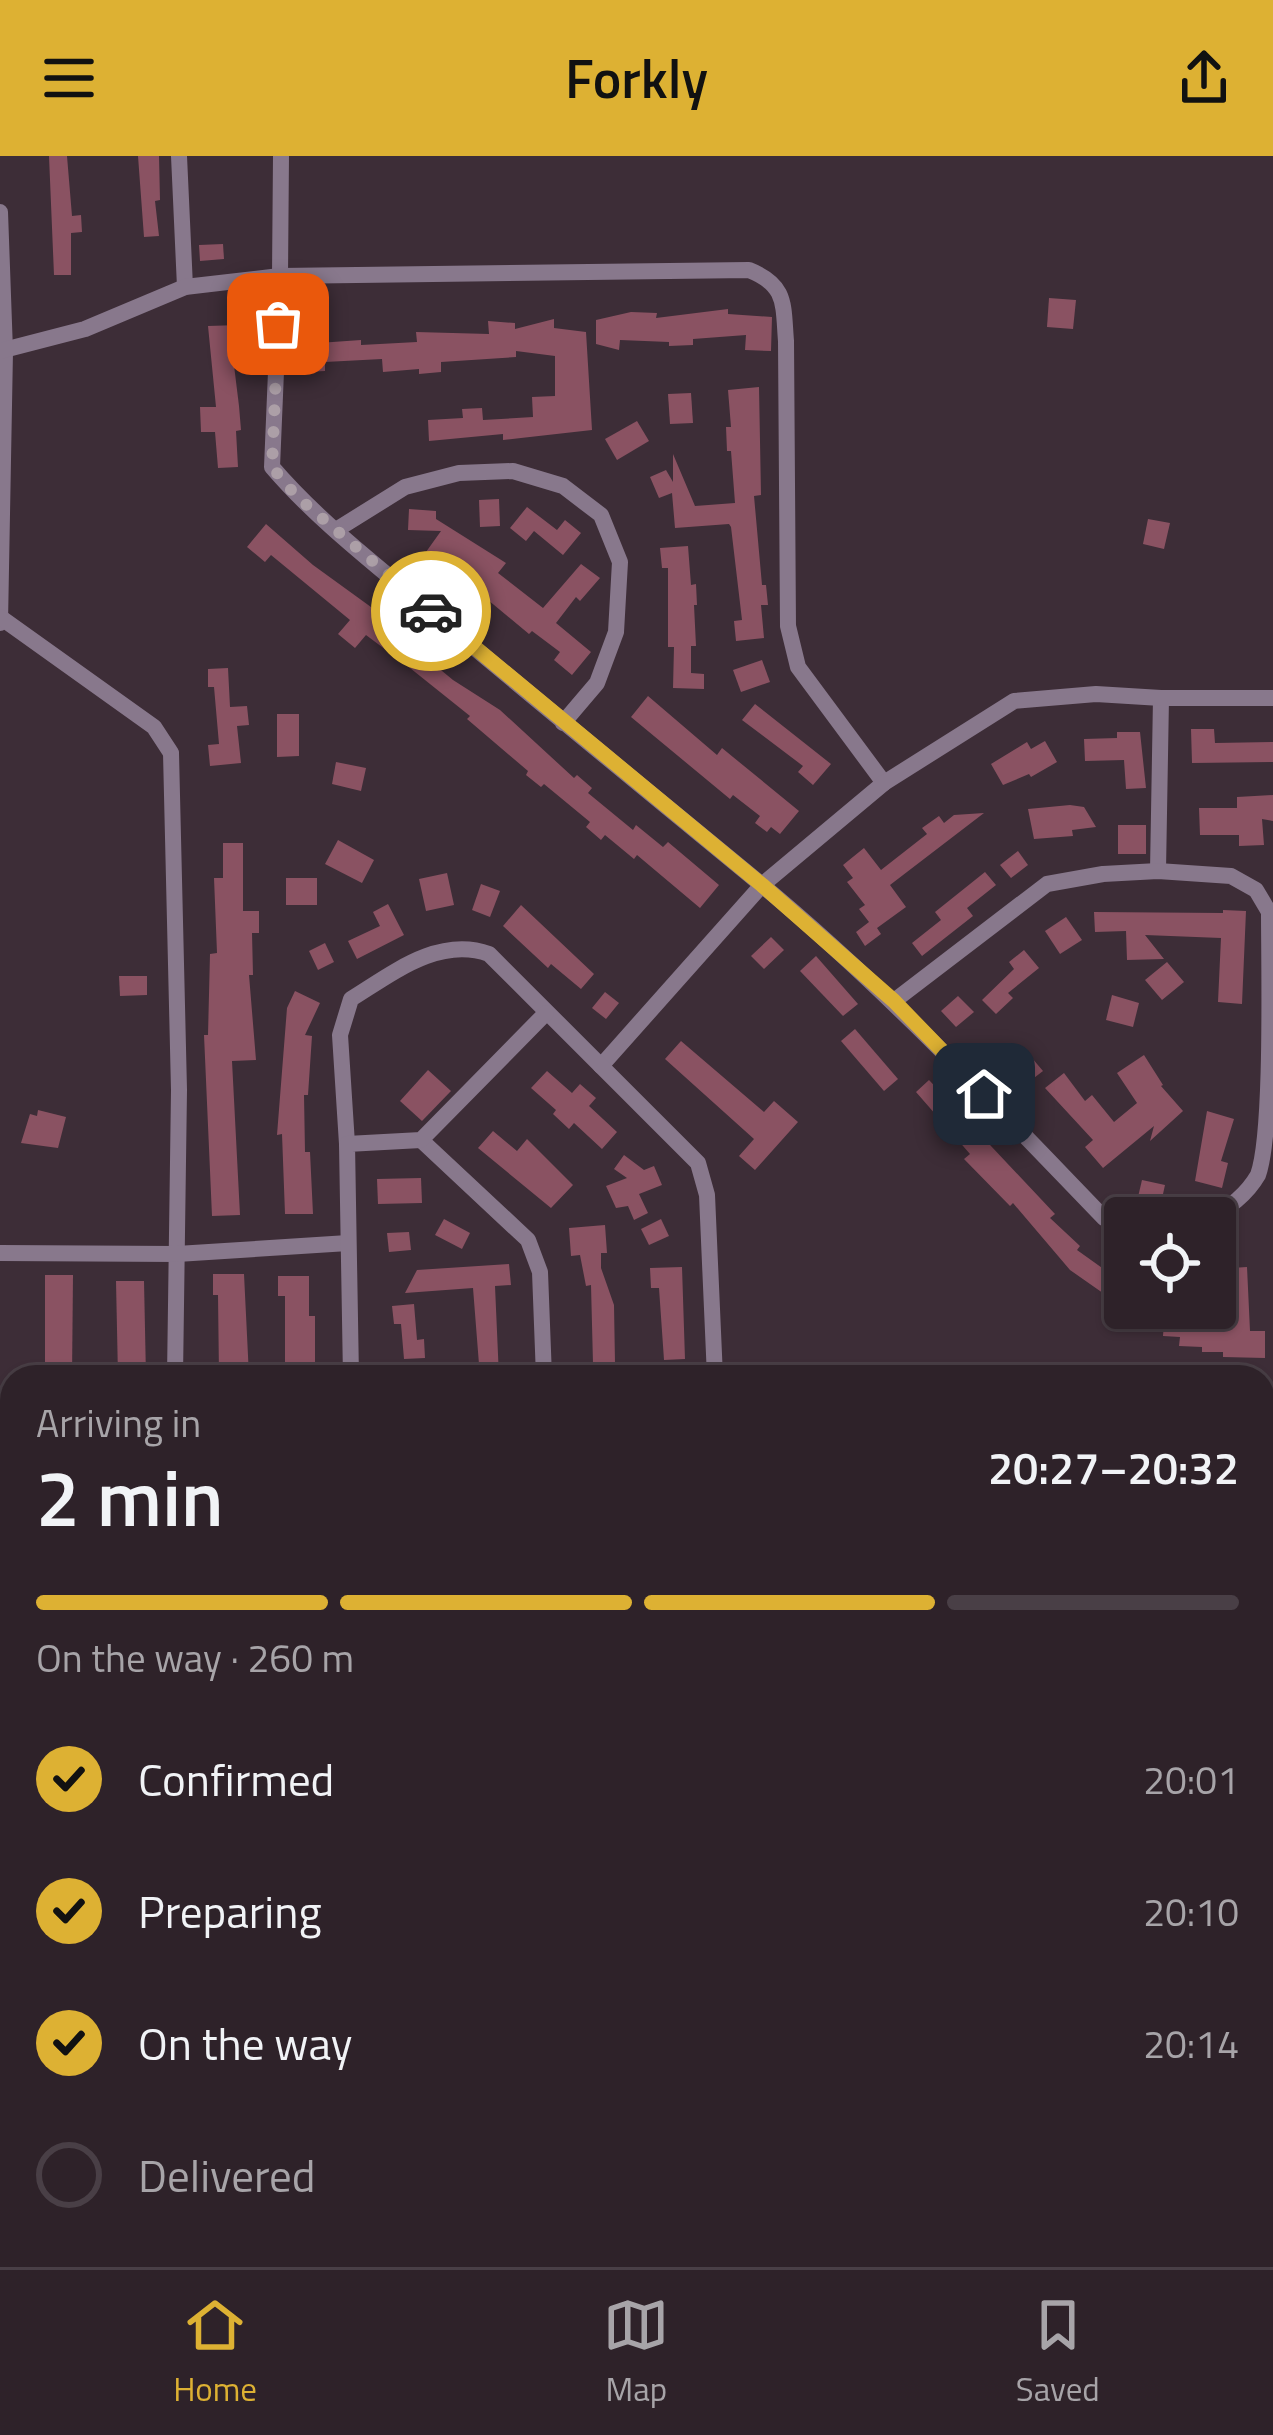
<!DOCTYPE html>
<meta charset="utf-8">
<style>
:root{--surface:#2e2229;--page:#362a31;--text:#f1f3f6;--muted:#a7a4a8;--line:#493f46;--accent:#ddb133}
body{margin:0;font-family:"Titillium Web",sans-serif;background:var(--page);color:var(--text);height:100vh;display:flex;flex-direction:column;font-size:45px;white-space:nowrap}
*{box-sizing:border-box;margin:0}
p{font-size:39px;color:var(--muted)}
.icon{flex:none;width:66px;height:66px;fill:none;stroke:currentColor;stroke-width:2;stroke-linecap:round;stroke-linejoin:round}
.map{position:relative;flex:1;overflow:hidden}
.panel{position:absolute;left:0px;top:1209px;width:1275px;height:903px;display:flex;flex-direction:column;background:var(--surface);border-radius:36px 36px 0 0;box-shadow:0 3px 9px #0004,0 0 0 3px var(--line)}
.panel>*{flex:none}
.fabs{position:absolute;left:1104px;top:1041px;display:grid;gap:24px}
.fabs a{display:grid;place-items:center;width:132px;height:132px;border-radius:12px;background:var(--surface);box-shadow:0 3px 9px #0004,0 0 0 3px var(--line);font-size:60px}
.pin{position:absolute;display:grid;place-items:center;width:102px;height:102px;color:#fff;margin:-51px;border-radius:24px;box-shadow:0 6px 18px #0006}
.courier{position:absolute;display:grid;place-items:center;width:120px;height:120px;margin:-60px;border:9px solid #ddb133;border-radius:50%;background:#fff;color:#222;box-shadow:0 3px 15px #0007}
.head em{font-style:normal;font-weight:600}
.head div{display:flex;flex-direction:column-reverse}
.head{display:flex;align-items:center;justify-content:space-between;height:204px;padding:0 36px}
h1{font-size:78px;font-weight:600;line-height:90px}
.bar{display:grid;grid-template-columns:repeat(4,1fr);gap:18px 12px;align-content:center;height:144px;padding:0 36px}
.bar i{height:15px;border-radius:9px;background:var(--line)}
.bar .active{background:var(--accent)}
.bar p{grid-column:span 4}
ol{padding:0 36px;list-style:none}
li{display:flex;align-items:center;gap:36px;height:132px}
li p{margin-inline-start:auto}
li .icon{padding:12px;border-radius:50%;background:var(--accent);color:#111;stroke-width:4}
li:last-child{color:var(--muted)}
li i{width:66px;height:66px;border:6px solid var(--line);border-radius:50%}
header{display:flex;justify-content:space-between;align-items:center;height:156px;padding:0 36px;background:var(--accent);color:#111;font-size:54px;font-weight:600}
.tab-bar{display:flex;justify-content:space-around;align-items:center;height:168px;border-top:3px solid var(--line);background:var(--surface);font-size:33px;color:var(--muted)}
.tab-bar a{display:grid;justify-items:center;gap:6px}
.tab-bar .active{color:var(--accent)}
.map>svg:first-child{display:block}
.green{fill:#5d3735}
.building{fill:#8a5262}
.lines{fill:none;stroke-linecap:round;stroke-linejoin:round}
.lane{stroke:#88788c;stroke-width:8}
.street{stroke:#88788c;stroke-width:16}
.secondary{stroke:#b8a0bf;stroke-width:21}
.done{stroke:#ac9fa7;stroke-width:12;stroke-dasharray:0 21.6}
.route{stroke:#ddb133;stroke-width:15}
</style>
<header><svg class="icon" aria-label="menu" viewBox="0 0 24 24"><path d="M4 6h16M4 12h16M4 18h16"/></svg>Forkly<svg class="icon" aria-label="share" viewBox="0 0 24 24"><path d="M12 15V3M7 8l5-5 5 5M5 13v7h14v-7"/></svg></header>
<div class="map">
<svg width="1273" height="2111" viewBox="0 0 1273 2111">
<rect width="100%" height="100%" fill="#3d2d37"/>
<polygon class="green" points="0,1690 12,1700 12,2100 965,2100 965,2111 0,2111"/>
<g class="building">
<polygon points="49,0 67,0 72,60 81,59 82,76 71,77 71,119 54,119"/>
<polygon points="138,0 159,0 160,44 155,45 159,80 144,81"/>
<polygon points="223,88 224,103 200,105 199,89"/>
<polygon points="1049,142 1076,144 1073,173 1047,171"/>
<polygon points="728,153 728,158 772,161 771,195 745,194 746,179 693,183 693,189 669,190 669,186 620,184 619,194 596,188 596,164 631,156 657,157 656,162"/>
<polygon points="554,163 554,172 586,176 592,274 521,282 503,284 503,278 429,285 428,264 463,262 462,253 482,252 483,264 533,261 532,241 555,240 555,200 516,195 516,201 441,206 441,216 419,218 419,213 383,216 382,203 325,206 325,215 306,216 304,188 361,184 361,189 417,186 416,176 489,178 488,165 515,167 515,173"/>
<polygon points="239,169 240,192 232,193 239,250 241,274 236,275 238,311 218,312 215,276 201,276 200,251 216,251 208,170"/>
<polygon points="759,231 761,339 754,340 762,429 766,429 768,449 761,449 764,482 736,485 734,465 742,464 731,371 729,368 675,372 672,337 659,342 650,321 666,314 673,326 673,298 695,350 735,347 731,295 727,295 726,271 731,271 728,234"/>
<polygon points="691,237 693,267 670,268 668,238"/>
<polygon points="637,265 649,285 617,304 605,283"/>
<polygon points="499,343 500,370 480,371 479,344"/>
<polygon points="527,351 557,374 565,364 581,377 563,399 534,375 526,385 510,372"/>
<polygon points="409,353 436,355 436,363 506,407 498,417 543,452 581,408 600,422 580,445 576,441 556,467 591,496 572,519 554,504 560,496 532,475 529,478 482,439 479,443 452,423 456,417 426,396 441,375 408,374"/>
<polygon points="1148,363 1170,367 1164,393 1143,388"/>
<polygon points="266,368 313,409 382,459 379,463 453,524 500,554 574,622 577,619 592,632 588,637 633,674 636,669 663,691 668,686 719,729 700,752 637,699 634,703 605,679 601,684 586,671 590,666 544,628 541,631 526,619 528,615 467,563 470,560 410,512 366,479 355,492 338,478 350,464 271,399 265,406 247,391"/>
<polygon points="688,390 691,429 696,428 697,449 694,449 696,490 691,490 691,517 704,518 704,533 673,532 674,491 668,491 668,412 662,412 660,392"/>
<polygon points="762,504 770,526 741,536 733,514"/>
<polygon points="228,512 230,551 247,550 249,569 237,570 241,607 210,610 208,589 219,588 214,531 208,531 208,513"/>
<polygon points="648,540 717,599 722,592 799,655 780,678 771,671 767,676 755,667 760,660 733,639 730,643 631,561"/>
<polygon points="755,548 831,608 813,629 798,616 803,610 742,564"/>
<polygon points="277,558 299,558 299,600 277,601"/>
<polygon points="1191,573 1214,573 1215,587 1273,586 1273,606 1192,607"/>
<polygon points="1117,576 1140,576 1146,632 1126,633 1124,604 1085,605 1084,583 1117,582"/>
<polygon points="1045,585 1057,606 1031,621 1029,618 1003,629 991,608 1027,586 1031,593"/>
<polygon points="336,606 366,612 361,635 332,628"/>
<polygon points="1273,639 1273,665 1262,663 1264,689 1239,690 1239,679 1200,679 1199,652 1237,652 1237,641"/>
<polygon points="1070,649 1084,651 1096,671 1072,674 1073,680 1034,683 1028,653"/>
<polygon points="984,657 890,729 906,751 877,772 881,778 865,790 856,776 869,766 859,753 865,749 847,726 853,722 843,709 864,692 881,714 927,678 922,672 939,660 944,667 954,659"/>
<rect x="1118" y="669" width="28" height="29"/>
<polygon points="338,684 374,704 362,727 325,708"/>
<polygon points="223,687 243,687 243,755 259,755 259,777 252,777 253,819 249,819 256,904 232,905 240,1059 212,1060 204,879 208,879 210,798 217,797 214,722 223,722"/>
<polygon points="1018,695 1028,709 1011,722 1000,709"/>
<polygon points="985,716 996,729 967,752 973,760 922,800 912,787 941,764 935,756"/>
<polygon points="447,717 454,749 426,755 419,723"/>
<rect x="286" y="722" width="31" height="27"/>
<polygon points="481,728 500,735 490,761 472,754"/>
<polygon points="388,748 404,779 357,803 348,785 380,770 373,756"/>
<polygon points="521,749 594,818 581,833 551,808 548,812 503,770"/>
<polygon points="1223,754 1246,755 1242,848 1218,846 1221,782 1145,779 1164,803 1127,804 1126,775 1095,776 1094,756 1223,757"/>
<polygon points="1066,761 1082,784 1060,798 1045,775"/>
<polygon points="771,781 784,794 764,813 751,800"/>
<polygon points="325,787 334,806 318,814 309,795"/>
<polygon points="1024,794 1039,812 1008,837 1013,842 996,858 982,844 1014,813 1009,806"/>
<polygon points="816,800 858,848 843,860 800,815"/>
<polygon points="1167,806 1184,826 1162,844 1145,824"/>
<polygon points="119,820 147,820 147,839 120,840"/>
<polygon points="295,835 320,847 305,879 312,880 308,939 304,939 305,996 310,996 313,1058 285,1058 282,978 277,979 287,852"/>
<polygon points="605,836 619,847 606,863 592,852"/>
<polygon points="1112,839 1139,847 1133,871 1106,864"/>
<polygon points="958,840 974,856 956,871 941,855"/>
<polygon points="855,873 898,923 884,935 841,885"/>
<polygon points="681,885 764,956 774,945 798,966 755,1014 739,1000 754,983 665,903"/>
<polygon points="1026,895 1043,915 1021,932 1005,912"/>
<polygon points="1144,899 1163,929 1161,930 1183,955 1150,985 1154,970 1103,1012 1085,991 1093,984 1045,932 1064,917 1085,945 1092,939 1114,966 1137,947 1117,917"/>
<polygon points="428,914 451,935 422,965 400,945"/>
<polygon points="547,915 572,937 580,928 596,942 589,950 617,976 602,993 574,967 569,973 553,958 556,954 531,932"/>
<polygon points="929,924 1055,1058 1050,1062 1080,1090 1077,1094 1119,1124 1125,1113 1125,1162 1105,1152 1110,1142 1070,1114 1013,1047 1010,1050 964,1003 970,998 916,936"/>
<polygon points="38,954 66,961 58,992 21,987 30,958 37,960"/>
<polygon points="1207,955 1234,963 1221,1005 1228,1007 1222,1032 1195,1025"/>
<polygon points="493,975 517,995 527,983 573,1029 551,1052 478,992"/>
<polygon points="624,999 644,1014 654,1010 662,1029 639,1038 648,1057 634,1064 628,1050 616,1052 606,1030 627,1022 614,1013"/>
<polygon points="421,1022 422,1047 378,1048 377,1023"/>
<polygon points="1142,1024 1165,1029 1161,1047 1138,1041"/>
<polygon points="444,1063 470,1077 462,1093 435,1079"/>
<polygon points="661,1063 669,1080 649,1089 641,1073"/>
<polygon points="605,1069 607,1097 601,1097 601,1112 614,1149 615,1207 593,1208 591,1129 586,1130 580,1099 571,1100 569,1072"/>
<polygon points="409,1076 411,1094 389,1096 387,1077"/>
<polygon points="509,1108 511,1129 495,1130 499,1221 480,1221 473,1132 405,1137 417,1114"/>
<polygon points="682,1111 685,1203 664,1204 659,1132 651,1132 650,1112"/>
<polygon points="1247,1111 1250,1175 1265,1175 1265,1202 1223,1201 1223,1196 1202,1196 1202,1191 1179,1190 1180,1181 1163,1180 1165,1152 1215,1152 1215,1113"/>
<polygon points="213,1118 244,1118 249,1220 219,1220 218,1139 213,1139"/>
<polygon points="45,1119 73,1119 72,1221 45,1221"/>
<polygon points="278,1120 309,1120 309,1160 315,1160 315,1221 285,1221 285,1140 278,1140"/>
<polygon points="116,1125 144,1125 146,1221 118,1221"/>
<polygon points="414,1148 417,1184 424,1183 425,1202 404,1203 401,1168 394,1168 392,1150"/>
</g>
<g class="lines">
<polyline class="lane" points="1263,2002 1273,2003"/>
<g class="street">
<polyline points="179,0 185,131"/>
<path d="M281,0L280,120L272,311C319,366 379,411 434,458C541,548 649,636 757,725C882,828 992,946 1104,1062L1125,1072"/>
<polyline points="0,56 5,195 0,467"/>
<path d="M0,195L85,173L185,131L280,120L749,114C787,129 783,148 786,185L788,470L798,511L884,627"/>
<polyline points="336,374 405,331 459,317 513,315 563,330 601,359 620,406 616,476 597,527 563,567"/>
<polyline points="0,461 154,571 171,597 179,934 175,1221"/>
<polyline points="1158,715 1161,542"/>
<path d="M894,845L1047,728L1103,718L1158,715L1231,720L1256,734L1269,756C1269,812 1273,978 1258,1019C1247,1038 1228,1053 1209,1062"/>
<polyline points="601,910 762,729 884,627 1014,545 1096,538 1161,542 1273,542"/>
<polyline points="421,984 528,1084 540,1116 544,1221"/>
<path d="M347,988L340,879L351,843C393,817 439,780 489,798L698,1007L707,1039L715,1221"/>
<polyline points="0,1097 177,1098 348,1087"/>
<polyline points="351,1221 347,988 421,984 546,857"/>
<polyline points="1263,1254 1273,1250"/>
<polyline points="0,1544 12,1550"/>
</g>
<g class="secondary">
<polyline points="1263,1599 1273,1598"/>
<polyline points="0,1945 12,1939"/>
</g>
</g>
<g class="lines">
<polyline class="done" points="278,168 272,311 296,340 431,455"/>
<polyline class="route" points="431,455 762,729 894,845 984,938"/>
</g>
</svg>
<div class="fabs">
<a><svg class="icon" aria-label="locate" viewBox="0 0 24 24"><circle cx="12" cy="12" r="6"/><path d="M12 2v4M12 18v4M2 12h4M18 12h4"/></svg></a>
</div>
<div class="pin" style="left:278px;top:168px;background:#ea580c"><svg class="icon" aria-label="bag" viewBox="0 0 24 24"><path d="M5 8h14l-1 12H6zM9 8a3 3 0 0 1 6 0"/></svg></div>
<div class="pin" style="left:984px;top:938px;background:#1f2937"><svg class="icon" aria-label="home" viewBox="0 0 24 24"><path d="M3 11l9-7 9 7M6 9v11h12V9"/></svg></div>
<div class="courier" style="left:431px;top:455px"><svg class="icon" aria-label="car" viewBox="0 0 24 24"><path d="M5 17H2v-5l4-1 3-4h7l3 4 3 1v5h-3M9 17h6M6 11h13"/><circle cx="7" cy="17" r="2"/><circle cx="17" cy="17" r="2"/></svg></div>
<section class="panel">
<div class="head"><div><h1>2 min</h1><p>Arriving in</p></div><em>20:27–20:32</em></div>
<div class="bar"><i class="active"></i><i class="active"></i><i class="active"></i><i></i><p>On the way · 260 m</p></div>
<ol>
<li><svg class="icon" aria-label="check" viewBox="0 0 24 24"><path d="M5 12l5 5 9-10"/></svg>Confirmed<p>20:01</p></li>
<li><svg class="icon" aria-label="check" viewBox="0 0 24 24"><path d="M5 12l5 5 9-10"/></svg>Preparing<p>20:10</p></li>
<li><svg class="icon" aria-label="check" viewBox="0 0 24 24"><path d="M5 12l5 5 9-10"/></svg>On the way<p>20:14</p></li>
<li><i></i>Delivered</li>
</ol>
</section>
</div>
<nav class="tab-bar">
<a class="active"><svg class="icon" aria-label="home" viewBox="0 0 24 24"><path d="M3 11l9-7 9 7M6 9v11h12V9"/></svg>Home</a>
<a><svg class="icon" aria-label="map" viewBox="0 0 24 24"><path d="M3 6l6-2 6 2 6-2v14l-6 2-6-2-6 2zM9 4v14M15 6v14"/></svg>Map</a>
<a><svg class="icon" aria-label="saved" viewBox="0 0 24 24"><path d="M7 4h10v16l-5-4-5 4z"/></svg>Saved</a>
</nav>
